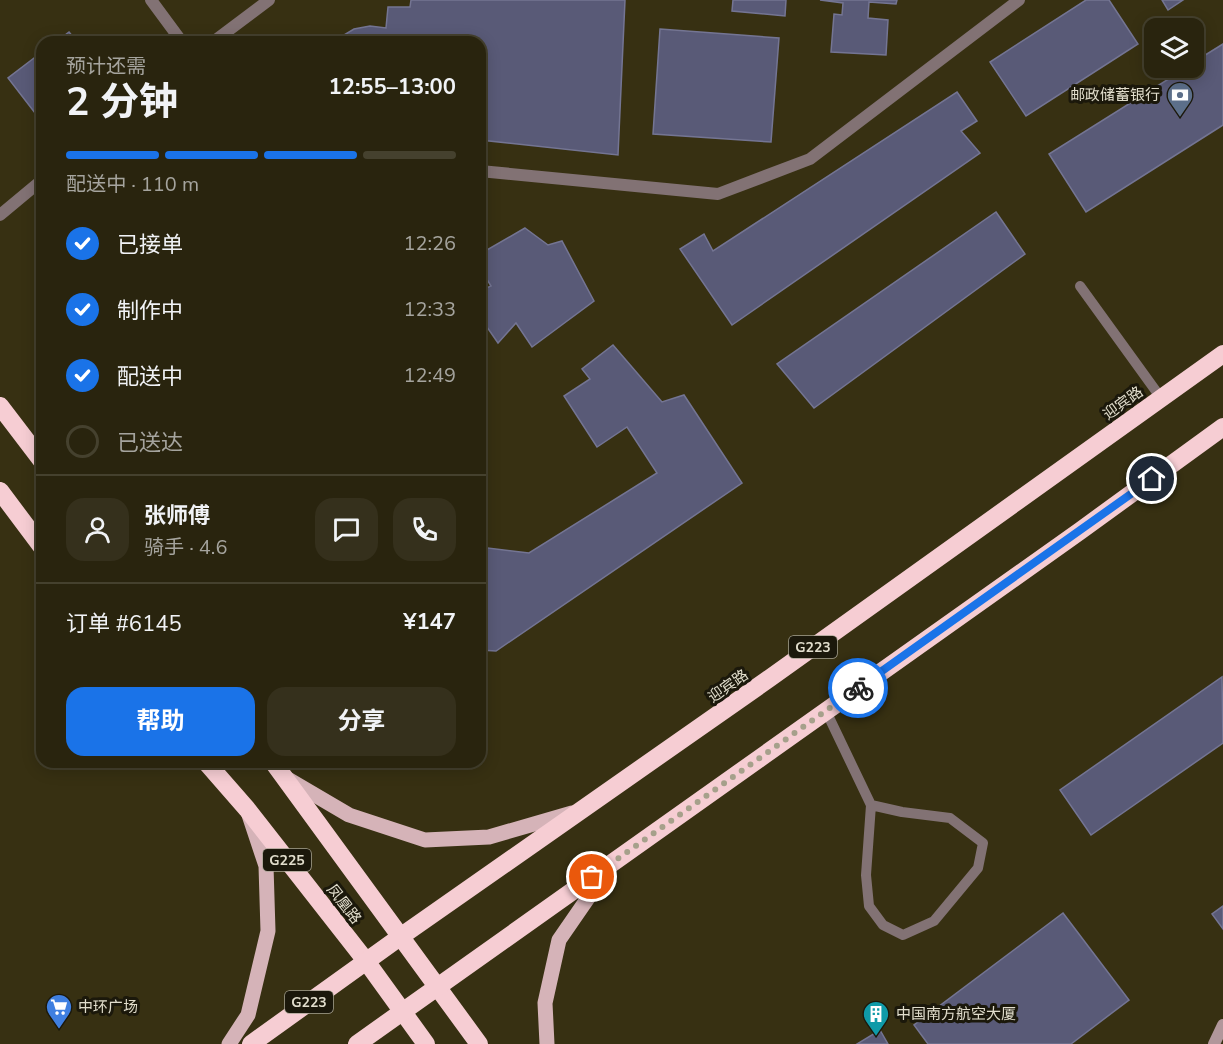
<!DOCTYPE html>
<html lang="zh">
<meta charset="utf-8">
<style>
:root{--surface:#29240e;--page:#35301c;--text:#f1f3f6;--muted:#a5a49e;--line:#45412e;--accent:#1a73e8}
body{margin:0;font-family:"Nunito Sans","Noto Sans SC",sans-serif;background:var(--page);color:var(--text);height:100vh;display:flex;flex-direction:column;font-size:22px;white-space:nowrap}
*{box-sizing:border-box;margin:0}
p{font-size:20px;color:var(--muted)}
.icon{flex:none;width:33px;height:33px;fill:none;stroke:currentColor;stroke-width:2;stroke-linecap:round;stroke-linejoin:round}
.map{position:relative;flex:1;overflow:hidden}
.panel{position:absolute;left:36px;top:36px;width:450px;height:732px;display:flex;flex-direction:column;background:var(--surface);border-radius:18px;box-shadow:0 3px 15px #0003,0 0 0 2px var(--line)}
.panel>*{flex:none}
.tools{position:absolute;left:1144px;top:18px;display:grid;gap:12px}
.tools a{display:grid;place-items:center;width:60px;height:60px;border-radius:12px;background:var(--surface);box-shadow:0 3px 15px #0003,0 0 0 2px var(--line);font-size:30px}
.pin{position:absolute;display:grid;place-items:center;width:51px;height:51px;color:#fff;margin:-26px;border:3px solid #fff;border-radius:50%;box-shadow:0 2px 6px #0007}
.courier{position:absolute;display:grid;place-items:center;width:60px;height:60px;margin:-30px;border:4px solid #1a73e8;border-radius:50%;background:#fff;color:#222;box-shadow:0 2px 8px #0007}
.headline em{font-style:normal;font-weight:700}
.headline div{display:flex;flex-direction:column-reverse}
.headline{display:flex;align-items:center;justify-content:space-between;height:102px;padding:0 30px}
h1{font-size:39px;font-weight:700;line-height:45px}
.bar{display:grid;grid-template-columns:repeat(4,1fr);gap:9px 6px;align-content:center;height:72px;padding:0 30px}
.bar i{height:8px;border-radius:4px;background:var(--line)}
.bar .selected{background:var(--accent)}
.bar p{grid-column:span 4}
.line{display:flex;align-items:center;gap:15px;padding:0 30px;border-top:2px solid var(--line)}
.line div{flex:1}
.round{display:grid;place-items:center;flex:none;width:63px;height:63px;border-radius:18px;background:var(--page)}
ol{padding:0 30px;list-style:none}
li{display:flex;align-items:center;gap:18px;height:66px}
li p{margin-inline-start:auto}
li .icon{padding:6px;border-radius:50%;background:var(--accent);color:#fff;stroke-width:4}
li:last-child{color:var(--muted)}
li i{width:33px;height:33px;border:3px solid var(--line);border-radius:50%}
.cta{display:flex;gap:12px;margin-top:auto;padding:12px 30px}
.cta a{flex:1;height:69px;border-radius:18px;background:var(--accent);color:#fff;font-size:24px;font-weight:700;line-height:69px;text-align:center}
.cta a+a{background:var(--page);color:var(--text)}
.map>svg:first-child{display:block}
.building{fill:#595a77;stroke:#747593;stroke-width:1.5}
.lines{fill:none;stroke-linecap:round;stroke-linejoin:round}
.lane{stroke:#827274;stroke-width:10}
.street{stroke:#827274;stroke-width:12}
.secondary{stroke:#b1979b;stroke-width:12}
.primary{stroke:#d5b3b8;stroke-width:15}
.highway{stroke:#f6cdd3;stroke-width:18}
.done{stroke:#a6a08b;stroke-width:6;stroke-dasharray:0 10.8}
.route{stroke:#1a73e8;stroke-width:8}
.labels{text-anchor:middle;dominant-baseline:central;stroke-width:6;stroke-linejoin:round;paint-order:stroke}
.shield{fill:#1b180b;stroke:#a6a292;stroke-width:1.5}
.shield-label{font-size:14px;font-weight:bold;fill:#e1ddcc}
.poi-label{font-size:15px;fill:#e1ddcc;stroke:#1b180b;text-anchor:start}
.street-label{font-size:15px;fill:#e1ddcc;stroke:#1b180b}
</style>
<div class="map">
<svg width="1223" height="1044" viewBox="0 0 1223 1044">
<rect width="100%" height="100%" fill="#373012"/>
<g class="building">
<polygon points="411,0 625,0 618,155 480,140 480,42 342,42 344,35 354,29 370,26 386,28 388,7 410,7"/>
<polygon points="733,0 786,0 785,16 732,11"/>
<polygon points="820,0 897,0 896,4 869,2 868,18 888,20 886,55 831,52 834,14 842,15 843,3"/>
<polygon points="1086,0 1109,0 1138,44 1026,116 990,62"/>
<polygon points="1162,0 1183,0 1168,10"/>
<polygon points="660,29 779,38 771,142 653,134"/>
<polygon points="69,32 77,42 56,42"/>
<polygon points="1223,44 1223,125 1086,212 1049,154 1186,68 1194,68 1194,62"/>
<polygon points="42,52 42,122 8,78"/>
<polygon points="957,92 977,121 961,131 980,153 732,325 680,249 704,234 713,251"/>
<polygon points="996,212 1025,254 814,408 777,364"/>
<polygon points="525,228 548,245 562,241 594,301 532,347 516,323 498,343 480,317 480,291 491,286 480,268 480,254"/>
<polygon points="613,345 662,402 684,395 742,483 496,651 480,650 480,547 529,553 657,473 627,427 597,447 564,396 590,379 582,369"/>
<polygon points="1222,677 1223,743 1091,835 1060,790"/>
<polygon points="1223,906 1223,929 1212,914"/>
<polygon points="1063,913 1129,1000 1071,1044 928,1044 914,1025"/>
<polygon points="880,1030 888,1044 857,1044"/>
</g>
<g class="lines">
<g class="lane">
<polyline points="1080,286 1161,398"/>
<polyline points="826,711 871,805 866,875 869,906 883,925 903,935 934,921 978,868 983,843 950,818 902,812 871,805"/>
</g>
<g class="street">
<polyline points="151,0 182,42"/>
<polyline points="213,42 269,0"/>
<polyline points="480,171 718,194 810,159 1019,0"/>
<polyline points="0,215 42,180"/>
</g>
<polyline class="secondary" points="1214,1044 1223,1025"/>
<g class="primary">
<polyline points="286,778 349,815 425,840 489,837 572,813"/>
<polyline points="229,1044 248,1015 268,931 266,866 249,815"/>
<polyline points="547,1044 545,1003 559,940 608,869"/>
</g>
<g class="highway">
<polyline points="0,406 42,461"/>
<polyline points="0,491 42,547"/>
<polyline points="206,762 247,809 366,961 426,1044"/>
<polyline points="273,762 479,1044"/>
<polyline points="251,1044 400,937 770,678 1223,354"/>
<polyline points="357,1044 1080,531 1223,427"/>
</g>
</g>
<g class="lines">
<polyline class="done" points="592,877 858,688"/>
<polyline class="route" points="858,688 1152,479"/>
</g>
<defs>
<g id="bank-pin" transform="scale(1.35)"><path d="M0 17L-7.5 6A9.5 9.5 0 1 1 7.5 6Z" fill="#5c6f8a" stroke="#1b180b"/><path d="M-6-4H6V4H-6ZM0-2.3a2.3 2.3 0 1 0 0 4.6a2.3 2.3 0 1 0 0-4.6Z" fill="#fff"/></g>
<g id="supermarket-pin" transform="scale(1.35)"><path d="M0 17L-7.5 6A9.5 9.5 0 1 1 7.5 6Z" fill="#3f7fe0" stroke="#1b180b"/><path d="M-6-5.5h2.5l.6 2H6L4.5 2H-2.5L-4.4-4H-6ZM-1.5 3.2a1.3 1.3 0 1 0 .1 0ZM3 3.2a1.3 1.3 0 1 0 .1 0Z" fill="#fff"/></g>
<g id="building-pin" transform="scale(1.35)"><path d="M0 17L-7.5 6A9.5 9.5 0 1 1 7.5 6Z" fill="#0f9aa8" stroke="#1b180b"/><path d="M-4-6H4V6H1V3H-1V6H-4ZM-2.5-4.3h1.7v1.8h-1.7ZM.8-4.3h1.7v1.8H.8ZM-2.5-1h1.7V.8h-1.7ZM.8-1h1.7V.8H.8Z" fill="#fff"/></g>
</defs>
<g fill-rule="evenodd">
<use href="#bank-pin" x="1180" y="95"/>
<use href="#supermarket-pin" x="59" y="1007"/>
<use href="#building-pin" x="876" y="1014"/>
</g>
<g class="labels">
<g class="shield">
<rect x="789" y="636" width="48" height="22" rx="4.5"/>
<rect x="263" y="849" width="48" height="22" rx="4.5"/>
<rect x="285" y="991" width="48" height="22" rx="4.5"/>
</g>
<g class="shield-label">
<text x="813" y="647">G223</text>
<text x="287" y="860">G225</text>
<text x="309" y="1002">G223</text>
</g>
<g class="poi-label">
<text x="1160" y="95" text-anchor="end">邮政储蓄银行</text>
<text x="78" y="1007">中环广场</text>
<text x="896" y="1014">中国南方航空大厦</text>
</g>
<g class="street-label">
<text transform="translate(1123 403) rotate(-36)">迎宾路</text>
<text transform="translate(728 686) rotate(-35)">迎宾路</text>
<text transform="translate(344 904) rotate(52)">凤凰路</text>
</g>
</g>
</svg>
<div class="tools">
<a><svg class="icon" aria-label="layers" viewBox="0 0 24 24"><path d="M12 4l9 5-9 5-9-5zM3 14l9 5 9-5"/></svg></a>
</div>
<div class="pin" style="left:592px;top:877px;background:#ea580c"><svg class="icon" aria-label="bag" viewBox="0 0 24 24"><path d="M5 8h14l-1 12H6zM9 8a3 3 0 0 1 6 0"/></svg></div>
<div class="pin" style="left:1152px;top:479px;background:#1f2937"><svg class="icon" aria-label="home" viewBox="0 0 24 24"><path d="M3 11l9-7 9 7M6 9v11h12V9"/></svg></div>
<div class="courier" style="left:858px;top:688px"><svg class="icon" aria-label="bike" viewBox="0 0 24 24"><circle cx="6" cy="16" r="4"/><circle cx="18" cy="16" r="4"/><path d="M6 16l4-8h5l3 8M10 8l3 8H6M13 5h3"/></svg></div>
<section class="panel">
<div class="headline"><div><h1>2 分钟</h1><p>预计还需</p></div><em>12:55–13:00</em></div>
<div class="bar"><i class="selected"></i><i class="selected"></i><i class="selected"></i><i></i><p>配送中 · 110 m</p></div>
<ol>
<li><svg class="icon" aria-label="check" viewBox="0 0 24 24"><path d="M5 12l5 5 9-10"/></svg>已接单<p>12:26</p></li>
<li><svg class="icon" aria-label="check" viewBox="0 0 24 24"><path d="M5 12l5 5 9-10"/></svg>制作中<p>12:33</p></li>
<li><svg class="icon" aria-label="check" viewBox="0 0 24 24"><path d="M5 12l5 5 9-10"/></svg>配送中<p>12:49</p></li>
<li><i></i>已送达</li>
</ol>
<div class="line" style="height:108px"><a class="round"><svg class="icon" aria-label="person" viewBox="0 0 24 24"><circle cx="12" cy="8" r="4"/><path d="M4 21q1-7 8-7t8 7"/></svg></a><div><b>张师傅</b><p>骑手 · 4.6</p></div><a class="round"><svg class="icon" aria-label="chat" viewBox="0 0 24 24"><path d="M4 5h16v11H9l-5 4z"/></svg></a><a class="round"><svg class="icon" aria-label="phone" viewBox="0 0 24 24"><path d="M5 4h4l2 5-3 2q2 4 5 5l2-3 5 2v4C11 20 4 13 5 4z"/></svg></a></div>
<div class="line" style="height:78px"><div>订单 #6145</div><b>¥147</b></div>
<div class="cta"><a>帮助</a><a>分享</a></div>
</section>
</div>
